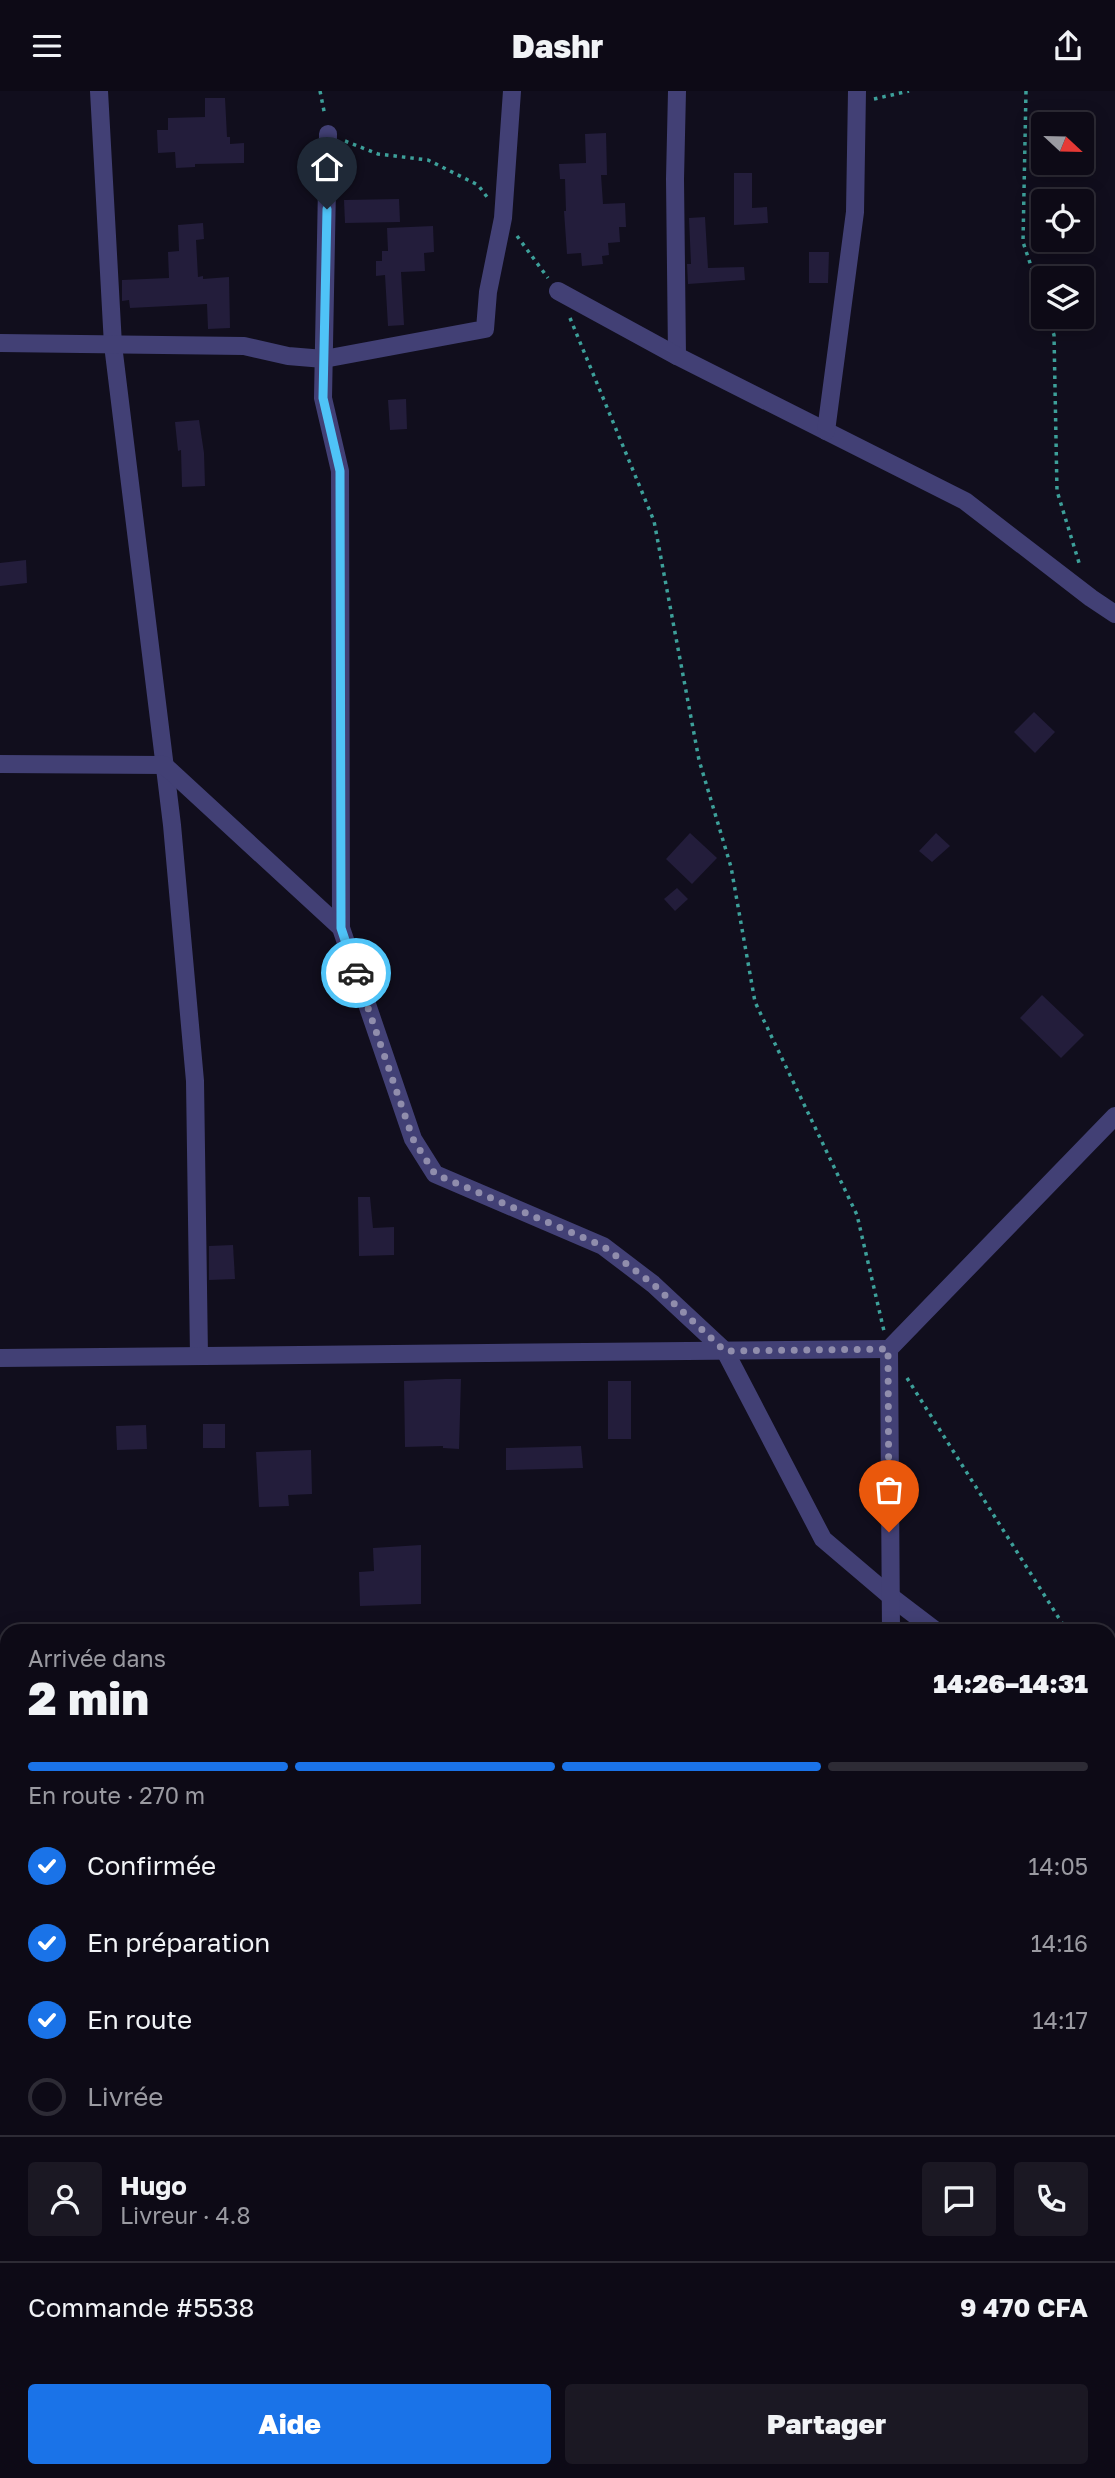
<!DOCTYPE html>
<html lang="fr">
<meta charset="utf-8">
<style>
:root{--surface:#0d0a16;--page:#1b1823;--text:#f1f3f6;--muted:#9a9aa1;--line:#2d2b35;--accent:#1a73e8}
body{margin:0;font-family:"Golos Text",sans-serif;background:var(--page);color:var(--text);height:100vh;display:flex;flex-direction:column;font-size:26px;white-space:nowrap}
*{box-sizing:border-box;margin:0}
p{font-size:23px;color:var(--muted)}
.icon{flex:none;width:38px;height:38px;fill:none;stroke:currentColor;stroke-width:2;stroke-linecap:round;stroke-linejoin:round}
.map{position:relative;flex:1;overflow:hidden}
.sheet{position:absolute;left:0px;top:1533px;width:1116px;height:854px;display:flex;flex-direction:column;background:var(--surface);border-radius:21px 21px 0 0;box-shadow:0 4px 18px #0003,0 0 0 2px var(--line)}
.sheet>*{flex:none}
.needle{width:46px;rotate:112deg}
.tools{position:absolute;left:1031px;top:21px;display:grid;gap:14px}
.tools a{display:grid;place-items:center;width:63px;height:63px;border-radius:7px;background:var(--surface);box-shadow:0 4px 18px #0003,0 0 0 2px var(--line);font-size:35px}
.pin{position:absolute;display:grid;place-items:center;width:60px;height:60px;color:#fff;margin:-72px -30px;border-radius:50% 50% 50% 0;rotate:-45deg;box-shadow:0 0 7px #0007}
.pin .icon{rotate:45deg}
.courier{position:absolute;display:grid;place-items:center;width:70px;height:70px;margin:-35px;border:5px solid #4fc3f7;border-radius:50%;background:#fff;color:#222;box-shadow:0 2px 9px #0007}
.overview em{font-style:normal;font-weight:800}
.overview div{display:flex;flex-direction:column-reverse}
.overview{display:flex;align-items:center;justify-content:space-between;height:119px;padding:0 28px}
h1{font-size:46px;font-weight:800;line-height:52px}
.bar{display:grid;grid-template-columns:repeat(4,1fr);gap:10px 7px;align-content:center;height:84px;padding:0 28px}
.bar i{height:9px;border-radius:5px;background:var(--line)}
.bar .active{background:var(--accent)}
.bar p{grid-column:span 4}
.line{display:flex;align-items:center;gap:18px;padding:0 28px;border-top:2px solid var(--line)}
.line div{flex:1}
.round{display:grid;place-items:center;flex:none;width:74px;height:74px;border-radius:7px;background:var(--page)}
ol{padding:0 28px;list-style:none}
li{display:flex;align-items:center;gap:21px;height:77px}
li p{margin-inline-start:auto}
li .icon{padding:7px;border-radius:50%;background:var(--accent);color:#fff;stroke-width:4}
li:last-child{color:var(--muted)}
li i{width:38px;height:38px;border:4px solid var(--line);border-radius:50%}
.primary-button{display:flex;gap:14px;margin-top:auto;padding:14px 28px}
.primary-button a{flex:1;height:80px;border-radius:7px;background:var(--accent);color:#fff;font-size:28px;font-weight:800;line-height:80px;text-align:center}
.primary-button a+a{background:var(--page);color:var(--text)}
header{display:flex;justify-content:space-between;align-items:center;height:91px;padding:0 28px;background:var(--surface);font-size:32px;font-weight:800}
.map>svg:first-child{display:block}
.building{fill:#231d3b}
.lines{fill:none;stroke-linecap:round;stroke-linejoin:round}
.path{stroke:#3da09a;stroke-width:3.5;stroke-dasharray:3.5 5;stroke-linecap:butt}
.minor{stroke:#424075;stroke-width:18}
.done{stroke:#908dac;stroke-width:7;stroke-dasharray:0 12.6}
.route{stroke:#4fc3f7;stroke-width:9}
</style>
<header><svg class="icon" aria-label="menu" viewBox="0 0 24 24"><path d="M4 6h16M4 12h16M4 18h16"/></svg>Dashr<svg class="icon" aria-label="share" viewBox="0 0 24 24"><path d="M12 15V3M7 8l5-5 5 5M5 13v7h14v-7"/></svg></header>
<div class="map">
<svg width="1115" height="2387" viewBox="0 0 1115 2387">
<rect width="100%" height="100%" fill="#110e1d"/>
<g class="building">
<polygon points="205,7 225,7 227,46 230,46 230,53 244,52 244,72 195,73 195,76 176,77 175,61 158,62 157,39 168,39 168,27 205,26"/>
<polygon points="606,42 607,84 601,84 603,113 625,112 626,136 619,136 620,151 608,152 609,164 602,165 603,173 582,175 581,162 567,163 564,120 566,120 565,88 560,88 559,73 586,72 585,43"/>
<polygon points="734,82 752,82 752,117 767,116 768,132 734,134"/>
<polygon points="399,108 400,131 345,132 344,109"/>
<polygon points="705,126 708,177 744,176 745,189 688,193 687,173 691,173 689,127"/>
<polygon points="203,132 204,148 196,149 198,186 203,185 203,188 229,186 230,237 208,238 207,213 130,217 129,209 122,210 122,189 169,187 168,161 179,160 178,134"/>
<polygon points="433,135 434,161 424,162 425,180 401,181 404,234 388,235 385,184 376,185 376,170 382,170 382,160 388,160 387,137"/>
<polygon points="809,161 829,161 828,192 809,192"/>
<polygon points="406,308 407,338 390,339 388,309"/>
<polygon points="199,329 204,362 205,395 182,396 181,359 178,360 175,331"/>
<polygon points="26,469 27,492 0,495 0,472"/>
<polygon points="1034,621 1055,641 1035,662 1014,641"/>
<polygon points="690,742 717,767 692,793 666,768"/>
<polygon points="936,742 950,755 932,771 919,760"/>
<polygon points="677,797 688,808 675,820 664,808"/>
<polygon points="1042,904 1084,944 1061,967 1020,927"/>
<polygon points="358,1106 370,1106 373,1137 394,1136 394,1164 359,1165"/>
<polygon points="233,1154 235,1188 209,1189 209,1155"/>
<polygon points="445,1288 461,1288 459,1358 443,1357 443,1355 405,1356 404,1290"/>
<rect x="608" y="1290" width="23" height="58"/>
<rect x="203" y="1333" width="22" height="24"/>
<polygon points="146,1334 147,1358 117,1359 116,1335"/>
<polygon points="581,1355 583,1377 506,1379 506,1357"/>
<polygon points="311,1359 312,1403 288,1404 289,1415 259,1416 256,1361"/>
<polygon points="421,1454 421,1513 360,1515 359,1481 374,1480 373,1457"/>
</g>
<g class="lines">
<g class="path">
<polyline points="320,0 325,25"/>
<polyline points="1026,0 1023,151 1043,211"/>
<polyline points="874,8 909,0"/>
<polyline points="345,50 378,63 428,69 478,94 487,106"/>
<polyline points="517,145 548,187"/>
<polyline points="1048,226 1054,244 1057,400 1080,475"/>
<polyline points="570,227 654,430 699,669 731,776 755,911 857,1124 884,1240"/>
<polyline points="907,1287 1067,1540"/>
<polyline points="1110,1607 1115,1616"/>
</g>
<g class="minor">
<polyline points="99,0 113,254 172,734 195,990 199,1265"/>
<polyline points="677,0 675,88 677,265"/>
<polyline points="328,43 323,307 340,380 341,837"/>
<polyline points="558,200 677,265 965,410 1091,507 1115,523"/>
<polyline points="0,252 244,255 288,265 324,268 485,238 488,201 503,127 512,0"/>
<polyline points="826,340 855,121 857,0"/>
<polyline points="0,673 164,674 341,837 413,1048 435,1083 603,1155 653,1193 725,1260 823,1448 890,1505 936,1540"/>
<polyline points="0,1267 889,1258"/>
<polyline points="891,1540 889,1258 1115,1025"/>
<polyline points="1110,1642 1115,1644"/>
<polyline points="958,2380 960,2387"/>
</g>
</g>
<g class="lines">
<polyline class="done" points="356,882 413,1048 435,1083 603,1155 653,1193 725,1260 888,1258 889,1441"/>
<polyline class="route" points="327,118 323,307 340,380 341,837 356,882"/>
</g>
</svg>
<div class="tools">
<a><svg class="needle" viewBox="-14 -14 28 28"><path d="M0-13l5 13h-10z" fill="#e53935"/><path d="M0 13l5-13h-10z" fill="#9a9aa1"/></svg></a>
<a><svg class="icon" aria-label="locate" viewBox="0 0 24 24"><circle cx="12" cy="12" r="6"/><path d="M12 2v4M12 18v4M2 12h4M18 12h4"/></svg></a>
<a><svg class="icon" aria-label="layers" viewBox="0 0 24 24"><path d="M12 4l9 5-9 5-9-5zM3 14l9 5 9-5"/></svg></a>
</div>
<div class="pin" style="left:889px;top:1441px;background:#ea580c"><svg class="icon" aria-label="bag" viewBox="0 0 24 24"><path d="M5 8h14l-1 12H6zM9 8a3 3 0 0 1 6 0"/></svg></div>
<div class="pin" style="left:327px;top:118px;background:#1f2937"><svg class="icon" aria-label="home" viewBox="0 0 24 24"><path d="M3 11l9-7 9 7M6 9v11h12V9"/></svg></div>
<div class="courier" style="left:356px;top:882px"><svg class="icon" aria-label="car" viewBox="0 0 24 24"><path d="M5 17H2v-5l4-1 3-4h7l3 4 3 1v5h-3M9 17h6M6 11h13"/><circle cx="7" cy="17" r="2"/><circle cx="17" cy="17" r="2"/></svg></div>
<section class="sheet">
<div class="overview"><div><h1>2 min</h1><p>Arrivée dans</p></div><em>14:26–14:31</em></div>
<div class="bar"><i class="active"></i><i class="active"></i><i class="active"></i><i></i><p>En route · 270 m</p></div>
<ol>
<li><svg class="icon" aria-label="check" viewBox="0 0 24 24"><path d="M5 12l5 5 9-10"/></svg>Confirmée<p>14:05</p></li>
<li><svg class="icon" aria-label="check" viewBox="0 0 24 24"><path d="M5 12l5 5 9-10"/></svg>En préparation<p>14:16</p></li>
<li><svg class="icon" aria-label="check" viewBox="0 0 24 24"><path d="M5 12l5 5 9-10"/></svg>En route<p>14:17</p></li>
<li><i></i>Livrée</li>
</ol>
<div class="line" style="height:126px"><a class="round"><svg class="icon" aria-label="person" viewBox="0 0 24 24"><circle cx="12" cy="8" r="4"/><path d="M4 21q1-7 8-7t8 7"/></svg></a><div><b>Hugo</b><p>Livreur · 4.8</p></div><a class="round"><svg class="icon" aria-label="chat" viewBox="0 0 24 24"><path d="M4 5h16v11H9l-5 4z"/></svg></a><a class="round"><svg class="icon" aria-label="phone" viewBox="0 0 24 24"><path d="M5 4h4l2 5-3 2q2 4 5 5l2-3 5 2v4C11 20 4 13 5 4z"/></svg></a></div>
<div class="line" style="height:91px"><div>Commande #5538</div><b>9 470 CFA</b></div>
<div class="primary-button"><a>Aide</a><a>Partager</a></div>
</section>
</div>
